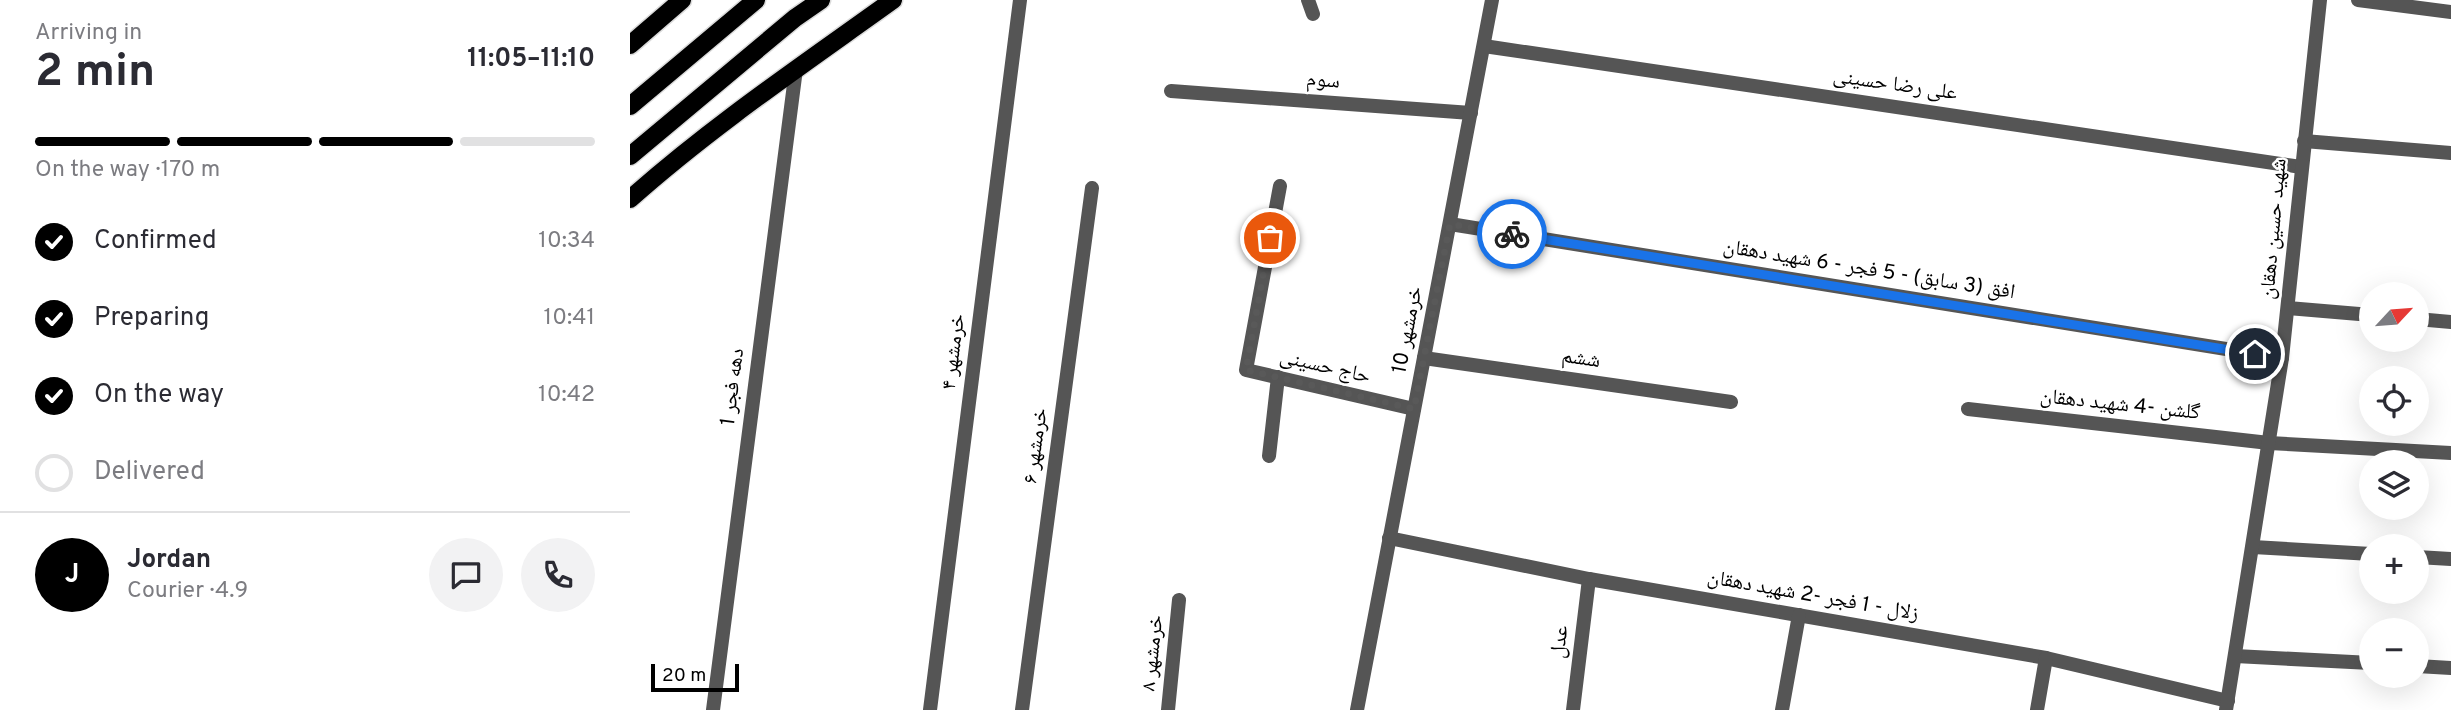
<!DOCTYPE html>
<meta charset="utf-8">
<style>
:root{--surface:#fff;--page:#f2f2f3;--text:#2b2b33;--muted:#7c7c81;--line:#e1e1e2;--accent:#000}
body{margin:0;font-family:Overpass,"Noto Naskh Arabic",sans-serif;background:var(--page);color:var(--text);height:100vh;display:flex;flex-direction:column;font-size:26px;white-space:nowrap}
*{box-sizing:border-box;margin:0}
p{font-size:23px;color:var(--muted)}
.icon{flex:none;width:38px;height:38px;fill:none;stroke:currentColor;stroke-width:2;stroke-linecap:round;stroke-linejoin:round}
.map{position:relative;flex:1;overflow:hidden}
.side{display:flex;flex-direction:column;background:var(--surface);width:630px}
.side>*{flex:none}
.needle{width:46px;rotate:64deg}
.controls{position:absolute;left:1729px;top:282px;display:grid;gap:14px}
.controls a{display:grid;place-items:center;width:70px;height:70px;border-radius:50%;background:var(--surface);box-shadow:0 7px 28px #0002;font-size:35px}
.scale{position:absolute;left:21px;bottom:18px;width:88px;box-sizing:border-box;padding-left:7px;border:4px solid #000;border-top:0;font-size:19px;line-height:24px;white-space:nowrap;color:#000;-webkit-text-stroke:5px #fff;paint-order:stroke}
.pin{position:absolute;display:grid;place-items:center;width:60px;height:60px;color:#fff;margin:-30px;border:4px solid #fff;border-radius:50%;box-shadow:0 2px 7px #0007}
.courier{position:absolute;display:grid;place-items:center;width:70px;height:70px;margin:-35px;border:5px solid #1a73e8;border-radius:50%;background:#fff;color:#222;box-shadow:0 2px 9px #0007}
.head em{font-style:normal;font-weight:700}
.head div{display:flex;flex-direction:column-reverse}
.head{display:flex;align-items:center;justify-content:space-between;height:119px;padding:0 35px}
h1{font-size:46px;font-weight:700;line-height:52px}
.bar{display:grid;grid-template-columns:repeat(4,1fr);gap:10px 7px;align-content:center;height:84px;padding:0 35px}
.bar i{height:9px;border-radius:5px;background:var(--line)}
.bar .selected{background:var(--accent)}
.bar p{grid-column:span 4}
.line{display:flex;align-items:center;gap:18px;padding:0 35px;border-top:2px solid var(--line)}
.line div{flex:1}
.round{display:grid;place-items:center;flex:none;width:74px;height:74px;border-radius:37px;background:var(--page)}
ol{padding:0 35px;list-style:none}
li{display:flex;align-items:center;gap:21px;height:77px}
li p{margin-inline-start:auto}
li .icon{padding:7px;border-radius:50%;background:var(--accent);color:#fff;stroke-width:4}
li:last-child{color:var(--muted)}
li i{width:38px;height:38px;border:4px solid var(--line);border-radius:50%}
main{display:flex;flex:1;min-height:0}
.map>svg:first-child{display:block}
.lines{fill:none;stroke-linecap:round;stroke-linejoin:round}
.primary-casing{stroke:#dbdbdb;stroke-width:21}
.minor{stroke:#555;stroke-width:14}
.primary{stroke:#000;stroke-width:18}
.done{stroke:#595959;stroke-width:7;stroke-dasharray:0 12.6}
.route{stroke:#1a73e8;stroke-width:9}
.labels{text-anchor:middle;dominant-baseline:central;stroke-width:5;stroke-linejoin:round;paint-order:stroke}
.street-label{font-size:21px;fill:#000;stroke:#fff}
</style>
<main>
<section class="side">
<div class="head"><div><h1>2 min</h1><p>Arriving in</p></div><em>11:05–11:10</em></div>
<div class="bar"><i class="selected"></i><i class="selected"></i><i class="selected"></i><i></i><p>On the way · 170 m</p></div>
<ol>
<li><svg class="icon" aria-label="check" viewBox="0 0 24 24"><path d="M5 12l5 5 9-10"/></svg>Confirmed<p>10:34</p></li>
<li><svg class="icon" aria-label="check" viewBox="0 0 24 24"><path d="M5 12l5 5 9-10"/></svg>Preparing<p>10:41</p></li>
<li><svg class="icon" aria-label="check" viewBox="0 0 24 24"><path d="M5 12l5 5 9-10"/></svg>On the way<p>10:42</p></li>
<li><i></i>Delivered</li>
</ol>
<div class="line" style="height:126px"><b class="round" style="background:var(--accent);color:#fff">J</b><div><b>Jordan</b><p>Courier · 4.9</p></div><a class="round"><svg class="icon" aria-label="chat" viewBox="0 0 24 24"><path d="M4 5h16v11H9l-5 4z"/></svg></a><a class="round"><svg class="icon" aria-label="phone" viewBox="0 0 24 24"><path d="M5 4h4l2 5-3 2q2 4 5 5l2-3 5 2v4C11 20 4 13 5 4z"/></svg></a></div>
</section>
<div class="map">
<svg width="1821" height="710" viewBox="0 0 1821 710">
<rect width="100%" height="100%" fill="#fff"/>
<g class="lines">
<g class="primary-casing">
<g id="primary">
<polyline points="0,45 52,0"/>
<polyline points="0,106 126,0"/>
<polyline points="0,156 165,18 191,0"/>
<path d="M0,199C82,126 174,64 263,0"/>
</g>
</g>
<g class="minor">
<polyline points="678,0 683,14"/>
<polyline points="1728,0 1821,12"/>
<polyline points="854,46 1671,167"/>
<polyline points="541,91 841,113"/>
<polyline points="1674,141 1821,153"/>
<polyline points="650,186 616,370 784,409"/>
<polyline points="820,224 1652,358"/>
<polyline points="1658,308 1741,315"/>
<polyline points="1787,319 1821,322"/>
<polyline points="794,358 1101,402"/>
<polyline points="1338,409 1639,443 1821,453"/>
<polyline points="639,456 648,377"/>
<polyline points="759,538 959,579 1416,658 1598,701"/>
<polyline points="1623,547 1741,554"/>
<polyline points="1787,557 1821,559"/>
<polyline points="1605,656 1741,663"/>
<polyline points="1787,666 1821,668"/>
<polyline points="83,710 166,69"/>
<polyline points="300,710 390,0"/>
<polyline points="392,710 462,188"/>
<polyline points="538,710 549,600"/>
<polyline points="727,710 862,0"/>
<polyline points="943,710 959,579"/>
<polyline points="1152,710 1169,615"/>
<polyline points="1407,710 1416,658"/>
<polyline points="1596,710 1652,358 1690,0"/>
</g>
<use href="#primary" class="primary"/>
</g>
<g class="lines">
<polyline class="done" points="640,238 616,370 784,409 820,224 882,234"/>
<polyline class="route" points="882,234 1625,354"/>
</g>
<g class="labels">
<g class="street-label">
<text transform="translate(693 81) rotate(4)">سوم</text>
<text transform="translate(1265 85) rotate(8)">علی رضا حسینی</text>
<text transform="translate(1644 229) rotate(-85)">شهید حسین دهقان</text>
<text transform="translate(1239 270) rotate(9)">افق (3 سابق) - 5 فجر - 6 شهید دهقان</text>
<text transform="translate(778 330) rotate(-79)">خرمشهر 10</text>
<text transform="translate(324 352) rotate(-83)">خرمشهر ۴</text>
<text transform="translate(951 359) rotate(8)">ششم</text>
<text transform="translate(695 367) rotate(13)">حاج حسینی</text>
<text transform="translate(103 387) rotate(-83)">دهه فجر 1</text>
<text transform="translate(1490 405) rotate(6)">گلشن -4 شهید دهقان</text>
<text transform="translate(406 446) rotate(-82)">خرمشهر ۶</text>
<text transform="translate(1183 596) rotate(10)">زلال - 1 فجر -2 شهید دهقان</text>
<text transform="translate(930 642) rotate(-83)">عدل</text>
<text transform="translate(523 653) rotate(-84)">خرمشهر ۸</text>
</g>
</g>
</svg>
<div class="controls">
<a><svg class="needle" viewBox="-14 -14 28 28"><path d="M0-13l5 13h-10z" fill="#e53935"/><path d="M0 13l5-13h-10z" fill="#7c7c81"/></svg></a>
<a><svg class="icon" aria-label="locate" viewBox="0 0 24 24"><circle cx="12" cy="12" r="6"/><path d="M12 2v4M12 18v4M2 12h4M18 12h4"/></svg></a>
<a><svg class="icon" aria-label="layers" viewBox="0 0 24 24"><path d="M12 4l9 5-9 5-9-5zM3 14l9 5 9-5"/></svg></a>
<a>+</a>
<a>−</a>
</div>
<div class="scale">20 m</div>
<div class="pin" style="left:640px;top:238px;background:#ea580c"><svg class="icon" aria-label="bag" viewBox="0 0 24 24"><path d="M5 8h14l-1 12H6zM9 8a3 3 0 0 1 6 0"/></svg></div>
<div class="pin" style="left:1625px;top:354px;background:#1f2937"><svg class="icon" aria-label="home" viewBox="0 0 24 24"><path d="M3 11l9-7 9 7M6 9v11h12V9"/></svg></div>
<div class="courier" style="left:882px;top:234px"><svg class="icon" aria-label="bike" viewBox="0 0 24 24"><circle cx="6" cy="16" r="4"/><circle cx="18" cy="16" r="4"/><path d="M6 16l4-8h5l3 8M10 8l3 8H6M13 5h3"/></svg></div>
</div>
</main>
